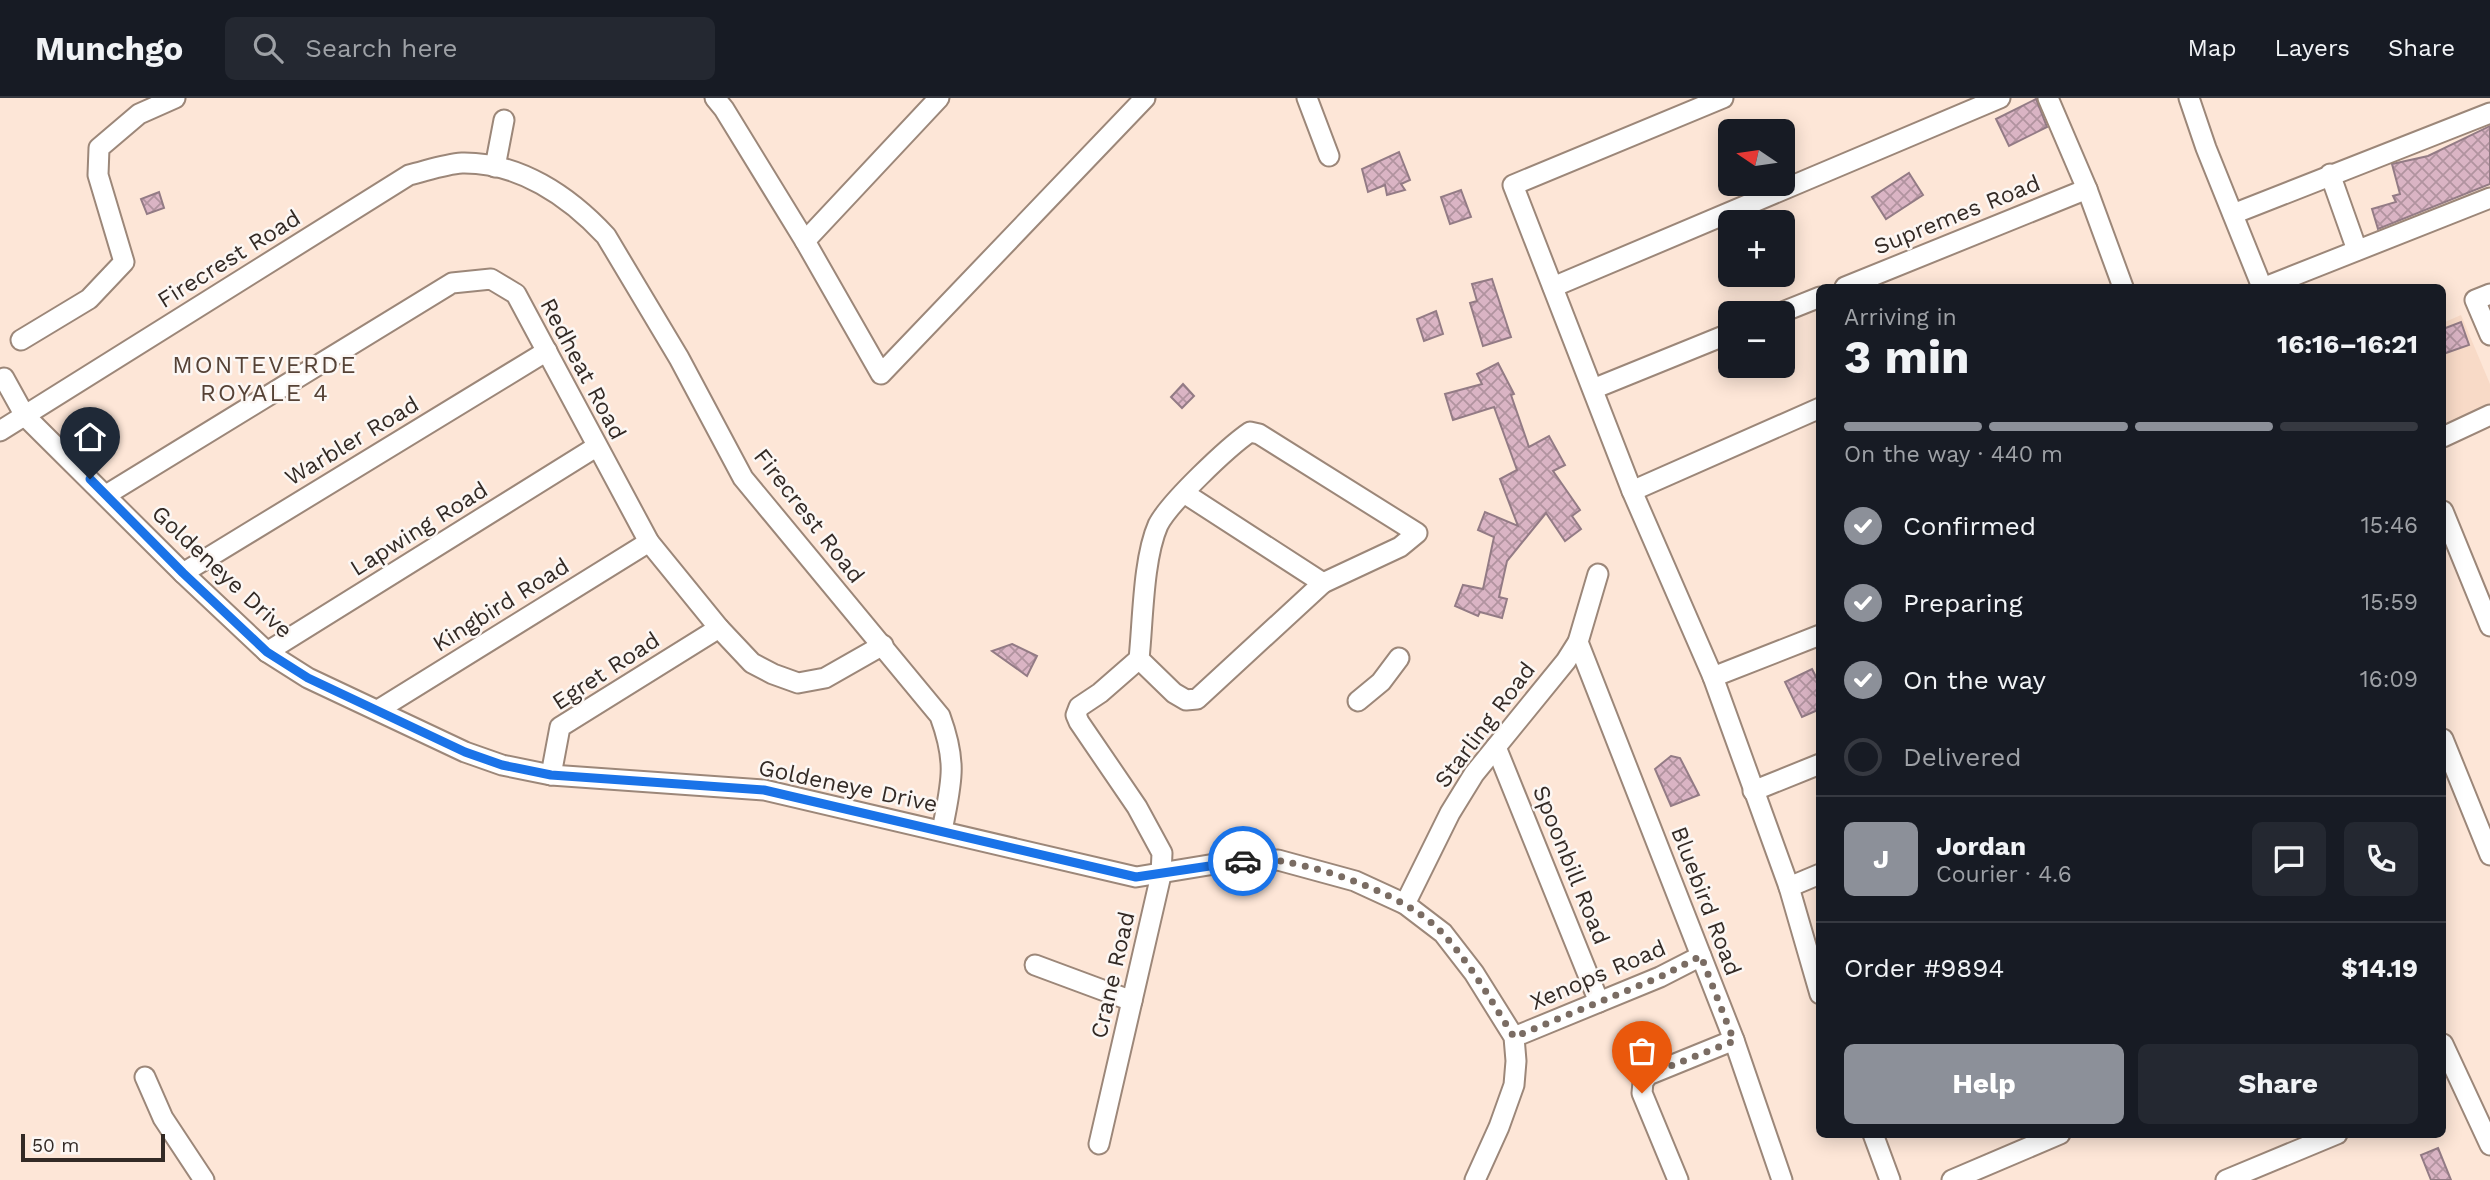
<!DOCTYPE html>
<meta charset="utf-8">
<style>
:root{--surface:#171b24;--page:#242831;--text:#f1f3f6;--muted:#9ea1a6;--line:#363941;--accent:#8c9099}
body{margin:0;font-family:"Work Sans",sans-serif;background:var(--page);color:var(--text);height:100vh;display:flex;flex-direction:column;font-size:26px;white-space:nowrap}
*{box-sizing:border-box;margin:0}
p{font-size:23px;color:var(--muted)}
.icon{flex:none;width:38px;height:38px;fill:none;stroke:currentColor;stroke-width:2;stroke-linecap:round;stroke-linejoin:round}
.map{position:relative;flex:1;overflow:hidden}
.details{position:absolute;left:1816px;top:186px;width:630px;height:854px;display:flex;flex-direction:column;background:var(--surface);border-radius:10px;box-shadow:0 4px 18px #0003}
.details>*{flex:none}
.needle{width:46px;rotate:283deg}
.tools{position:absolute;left:1718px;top:21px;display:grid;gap:14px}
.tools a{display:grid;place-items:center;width:77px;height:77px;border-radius:10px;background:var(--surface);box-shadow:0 4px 18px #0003;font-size:35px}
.scale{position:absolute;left:21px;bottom:18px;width:144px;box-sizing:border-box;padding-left:7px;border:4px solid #332a25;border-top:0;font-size:19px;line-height:24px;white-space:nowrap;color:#332a25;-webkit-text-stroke:5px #fcf7f4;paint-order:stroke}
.pin{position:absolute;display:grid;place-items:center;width:60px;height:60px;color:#fff;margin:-72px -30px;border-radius:50% 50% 50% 0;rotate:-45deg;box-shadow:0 0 7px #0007}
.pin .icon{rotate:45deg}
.courier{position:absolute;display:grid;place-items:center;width:70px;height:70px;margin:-35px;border:5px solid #1a73e8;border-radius:50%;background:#fff;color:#222;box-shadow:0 2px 9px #0007}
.summary em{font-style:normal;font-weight:700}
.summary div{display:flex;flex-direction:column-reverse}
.summary{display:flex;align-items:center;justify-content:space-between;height:119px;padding:0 28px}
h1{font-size:46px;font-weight:700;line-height:52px}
.bar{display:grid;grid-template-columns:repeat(4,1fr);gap:10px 7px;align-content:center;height:84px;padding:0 28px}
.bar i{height:9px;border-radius:5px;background:var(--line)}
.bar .active{background:var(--accent)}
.bar p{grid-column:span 4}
.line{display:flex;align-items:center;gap:18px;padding:0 28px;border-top:2px solid var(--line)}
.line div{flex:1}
.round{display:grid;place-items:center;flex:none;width:74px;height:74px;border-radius:10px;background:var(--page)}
ol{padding:0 28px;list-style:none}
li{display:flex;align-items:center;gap:21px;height:77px}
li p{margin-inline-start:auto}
li .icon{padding:7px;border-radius:50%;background:var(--accent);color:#fff;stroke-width:4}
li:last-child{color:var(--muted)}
li i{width:38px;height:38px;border:4px solid var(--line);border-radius:50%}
.primary-button{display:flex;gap:14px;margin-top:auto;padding:14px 28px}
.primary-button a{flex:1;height:80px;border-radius:10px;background:var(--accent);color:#fff;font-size:28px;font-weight:700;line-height:80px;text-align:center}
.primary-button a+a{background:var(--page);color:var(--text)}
header{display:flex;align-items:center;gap:42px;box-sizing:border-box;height:98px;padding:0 35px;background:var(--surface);border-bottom:2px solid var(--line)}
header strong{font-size:33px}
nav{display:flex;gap:38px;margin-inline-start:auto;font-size:24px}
.search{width:490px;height:63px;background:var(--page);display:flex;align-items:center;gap:18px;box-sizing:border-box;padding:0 24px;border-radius:10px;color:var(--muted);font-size:26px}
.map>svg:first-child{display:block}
.built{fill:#f8dac7}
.building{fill:url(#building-cross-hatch);stroke:#937b85;stroke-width:2}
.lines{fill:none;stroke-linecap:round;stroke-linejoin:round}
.minor-casing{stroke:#9c8779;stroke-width:23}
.minor{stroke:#fff;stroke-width:19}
.done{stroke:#7a6c63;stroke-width:7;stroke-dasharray:0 12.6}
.route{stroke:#1a73e8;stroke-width:9}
.labels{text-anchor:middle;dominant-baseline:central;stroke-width:5;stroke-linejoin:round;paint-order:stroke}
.street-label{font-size:23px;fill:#332a25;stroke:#fcf7f4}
.neighbourhood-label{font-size:24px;letter-spacing:2px;fill:#554236;stroke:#fcf7f4}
</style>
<header>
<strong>Munchgo</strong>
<div class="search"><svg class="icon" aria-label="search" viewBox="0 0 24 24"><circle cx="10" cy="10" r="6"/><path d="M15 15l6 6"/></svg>Search here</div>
<nav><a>Map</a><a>Layers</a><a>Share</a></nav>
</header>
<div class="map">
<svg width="2490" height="1082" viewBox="0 0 2490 1082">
<defs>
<pattern id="building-cross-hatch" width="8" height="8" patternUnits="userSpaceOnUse" patternTransform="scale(1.75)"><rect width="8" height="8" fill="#dab4c4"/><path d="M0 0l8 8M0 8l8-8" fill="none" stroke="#b1939f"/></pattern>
</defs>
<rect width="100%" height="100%" fill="#fde6d7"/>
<polygon class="built" points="2461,217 2490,286 2490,310 2443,330 2443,225"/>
<g class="building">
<polygon points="2036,1 2047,29 2009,48 1996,21"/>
<polygon points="2490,28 2490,86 2378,131 2372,111 2396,104 2393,98 2400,96 2392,66 2428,58"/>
<polygon points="1399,54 1410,82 1401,86 1405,92 1387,97 1385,87 1368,94 1362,71"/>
<polygon points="1909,75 1923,97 1886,121 1872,99"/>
<polygon points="1461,92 1471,119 1450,126 1441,99"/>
<polygon points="159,94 164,110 147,116 141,101"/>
<polygon points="1492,181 1511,239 1483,248 1470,205 1477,203 1472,186"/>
<polygon points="1436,213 1443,236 1424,243 1417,221"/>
<polygon points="2461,224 2469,247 2443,256 2443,231"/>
<polygon points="1498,265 1514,296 1511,297 1529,349 1549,338 1565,367 1553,373 1580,412 1572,418 1581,431 1565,443 1546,415 1507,463 1499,499 1507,501 1502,520 1480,514 1478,518 1455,508 1463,487 1483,491 1494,439 1478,432 1485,414 1518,428 1500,381 1517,372 1494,309 1453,322 1445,296 1482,286 1477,276"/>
<polygon points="1183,286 1194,298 1182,310 1171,299"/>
<polygon points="1012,546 1037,558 1027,578 992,553"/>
<polygon points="1812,571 1820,587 1820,611 1802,619 1785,584"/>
<polygon points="1671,658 1680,660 1699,697 1671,708 1655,671"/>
<polygon points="2438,1050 2451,1082 2431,1082 2421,1057"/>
</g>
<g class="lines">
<g class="minor-casing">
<g id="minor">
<polyline points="715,0 724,11 805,143 881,276 1145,0"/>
<polyline points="1307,0 1329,58"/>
<polyline points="1723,0 1513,87 1632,393 1713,579 1789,789 1820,896"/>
<polyline points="2048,0 2087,91 2123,189"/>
<polyline points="2189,0 2206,50 2262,189"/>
<polyline points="495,69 504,22"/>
<polyline points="2330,76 2357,152"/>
<polyline points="2233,116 2490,15"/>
<polyline points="805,143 939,0"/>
<polyline points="1553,189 2000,0"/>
<polyline points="1845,189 2087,91"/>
<polyline points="2265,189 2490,100"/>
<polyline points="2490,196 2475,202 2490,237"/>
<polyline points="1780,215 1820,199"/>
<polyline points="21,242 89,201 124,164 98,77 99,50 139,16 175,0"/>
<polyline points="4,280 25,318 183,475 267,554 308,580 465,654 502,667 551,677 764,692 1136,779 1233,763 1278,762 1355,783 1405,806 1443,835 1474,875 1514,939 1516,963 1514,987 1499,1029 1475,1082"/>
<polyline points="1593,291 1731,235"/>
<path d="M0,333L409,77C426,73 445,66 462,65C519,64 569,98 606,138L679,260L743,380L940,618C958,667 951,685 942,733"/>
<polyline points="2443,339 2490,317"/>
<polyline points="1632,393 1820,310"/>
<polyline points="1184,395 1323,485"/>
<polyline points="106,397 452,185 491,181 516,196 649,444 719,530 752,565 773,576 798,585 825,580 883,547"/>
<polyline points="2443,413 2490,528"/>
<polyline points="183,475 547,253"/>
<polyline points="1578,544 1734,942 1782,1082"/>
<polyline points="267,554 596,349"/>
<polyline points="1713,579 1820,537"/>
<polyline points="1358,603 1381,584 1399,560"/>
<polyline points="378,612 649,444"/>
<polyline points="2443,641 2490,757"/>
<polyline points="1496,649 1599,904"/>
<polyline points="551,677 560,629 719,530"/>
<polyline points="1753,693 1820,666"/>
<polyline points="1789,789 1820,776"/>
<polyline points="1405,806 1450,715 1474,676 1566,563 1578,544 1598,476"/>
<polyline points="1035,867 1132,903"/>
<polyline points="1514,939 1660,879 1701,858"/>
<polyline points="2443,946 2490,1047"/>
<polyline points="145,979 163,1020 204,1082"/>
<polyline points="1873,1036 1890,1082"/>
<path d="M1099,1046L1161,777L1162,755L1137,709L1079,624L1076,617L1079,609L1100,595L1139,561C1143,523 1143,461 1158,427C1169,405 1228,349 1250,334L1259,336L1417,435L1400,449L1323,485L1197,601L1186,602L1174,595L1139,561"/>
<polyline points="1678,1082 1642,995 1643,984 1648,977 1734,942"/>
<polyline points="1952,1082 2060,1036"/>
<polyline points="2226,1082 2337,1036"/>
</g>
</g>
<use href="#minor" class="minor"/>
</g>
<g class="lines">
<path class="done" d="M1243,763C1255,763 1268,761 1280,763C1330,771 1411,799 1444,837C1472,868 1492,904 1514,939L1660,879L1701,858L1734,943L1648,977L1643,984L1642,995"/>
<polyline class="route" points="90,381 183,475 267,554 308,580 465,654 502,667 551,677 764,692 1136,779 1243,763"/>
</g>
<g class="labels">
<g class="street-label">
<text transform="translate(1957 117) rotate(-22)">Supremes Road</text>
<text transform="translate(229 161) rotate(-32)">Firecrest Road</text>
<text transform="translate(583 271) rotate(62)">Redheat Road</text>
<text transform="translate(352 343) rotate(-31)">Warbler Road</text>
<text transform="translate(809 418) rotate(52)">Firecrest Road</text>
<text transform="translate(419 431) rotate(-32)">Lapwing Road</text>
<text transform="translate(222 474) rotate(43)">Goldeneye Drive</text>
<text transform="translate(501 507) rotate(-32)">Kingbird Road</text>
<text transform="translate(606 573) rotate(-33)">Egret Road</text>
<text transform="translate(1485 627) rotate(-53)">Starling Road</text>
<text transform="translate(848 688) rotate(12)">Goldeneye Drive</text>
<text transform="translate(1571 767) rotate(68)">Spoonbill Road</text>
<text transform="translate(1706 803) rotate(69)">Bluebird Road</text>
<text transform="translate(1113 877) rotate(-77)">Crane Road</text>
<text transform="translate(1598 877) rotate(-23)">Xenops Road</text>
</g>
<g class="neighbourhood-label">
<text x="265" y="267">MONTEVERDE<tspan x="265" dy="28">ROYALE 4</tspan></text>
</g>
</g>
</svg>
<div class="tools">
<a><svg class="needle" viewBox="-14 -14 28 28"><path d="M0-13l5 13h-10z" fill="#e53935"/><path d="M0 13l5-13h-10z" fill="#9ea1a6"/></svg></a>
<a>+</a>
<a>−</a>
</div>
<div class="scale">50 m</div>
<div class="pin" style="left:1642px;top:995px;background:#ea580c"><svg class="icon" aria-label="bag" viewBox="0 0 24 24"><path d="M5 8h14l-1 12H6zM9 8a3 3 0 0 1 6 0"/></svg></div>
<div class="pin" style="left:90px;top:381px;background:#1f2937"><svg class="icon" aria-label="home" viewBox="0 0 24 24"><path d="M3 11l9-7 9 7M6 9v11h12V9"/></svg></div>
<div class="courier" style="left:1243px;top:763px"><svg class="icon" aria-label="car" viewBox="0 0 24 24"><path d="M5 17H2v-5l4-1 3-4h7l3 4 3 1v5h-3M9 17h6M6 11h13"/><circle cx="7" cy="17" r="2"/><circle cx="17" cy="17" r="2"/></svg></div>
<section class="details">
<div class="summary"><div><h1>3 min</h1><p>Arriving in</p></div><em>16:16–16:21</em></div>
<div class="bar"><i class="active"></i><i class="active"></i><i class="active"></i><i></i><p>On the way · 440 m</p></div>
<ol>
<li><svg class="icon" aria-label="check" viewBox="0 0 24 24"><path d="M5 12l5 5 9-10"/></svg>Confirmed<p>15:46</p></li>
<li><svg class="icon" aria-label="check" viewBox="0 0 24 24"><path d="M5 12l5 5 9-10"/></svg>Preparing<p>15:59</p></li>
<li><svg class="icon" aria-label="check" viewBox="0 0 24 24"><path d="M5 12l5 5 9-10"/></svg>On the way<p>16:09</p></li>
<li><i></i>Delivered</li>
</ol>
<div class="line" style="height:126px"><b class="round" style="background:var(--accent);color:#fff">J</b><div><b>Jordan</b><p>Courier · 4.6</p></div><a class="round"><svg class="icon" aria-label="chat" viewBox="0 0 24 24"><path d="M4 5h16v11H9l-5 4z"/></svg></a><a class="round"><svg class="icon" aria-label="phone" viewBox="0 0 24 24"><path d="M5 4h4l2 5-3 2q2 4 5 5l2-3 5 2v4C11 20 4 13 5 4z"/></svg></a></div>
<div class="line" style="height:91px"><div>Order #9894</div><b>$14.19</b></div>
<div class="primary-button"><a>Help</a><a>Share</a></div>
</section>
</div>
